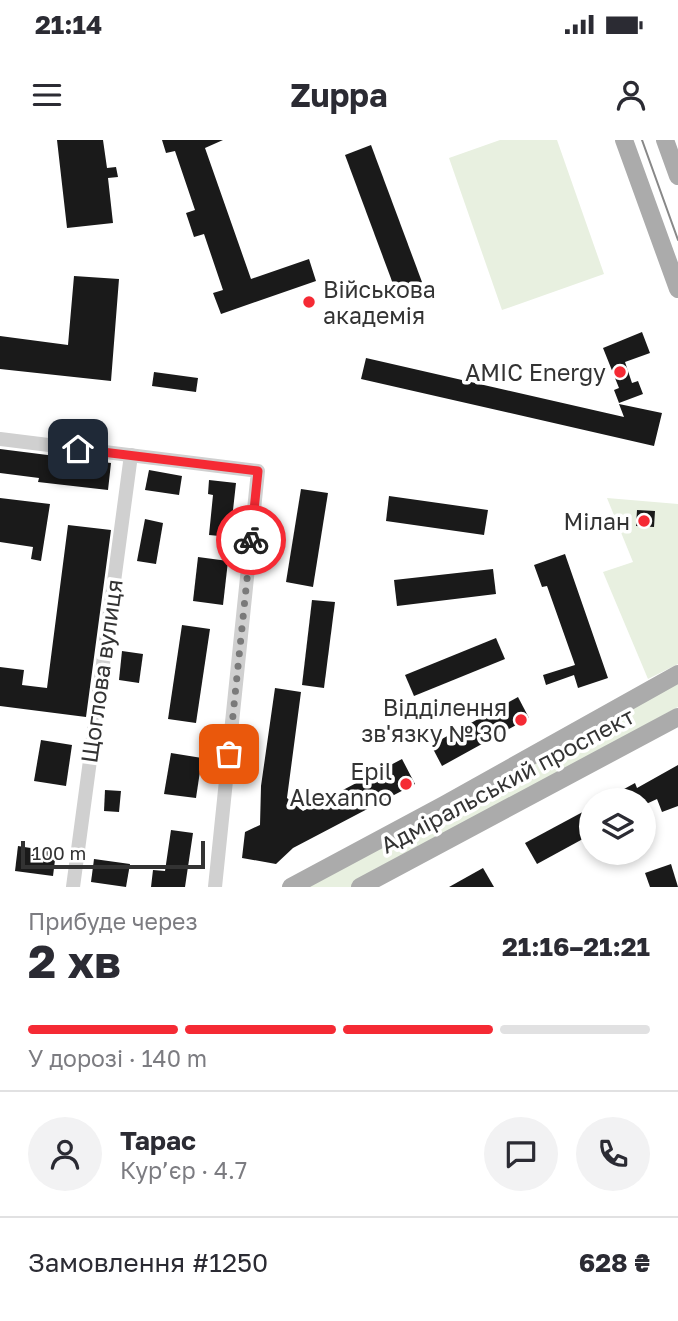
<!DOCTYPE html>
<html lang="uk">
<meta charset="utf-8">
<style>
:root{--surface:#fff;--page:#f2f2f3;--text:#2b2b33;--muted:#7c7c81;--line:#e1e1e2;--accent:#f52a34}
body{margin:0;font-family:"Golos Text",sans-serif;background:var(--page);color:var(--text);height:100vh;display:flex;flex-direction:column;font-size:26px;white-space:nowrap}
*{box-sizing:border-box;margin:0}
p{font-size:23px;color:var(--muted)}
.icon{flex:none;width:38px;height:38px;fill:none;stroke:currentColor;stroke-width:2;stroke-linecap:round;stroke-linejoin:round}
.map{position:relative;height:747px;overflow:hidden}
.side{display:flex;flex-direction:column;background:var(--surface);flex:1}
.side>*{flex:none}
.tools{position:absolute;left:579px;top:648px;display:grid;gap:14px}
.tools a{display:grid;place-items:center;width:77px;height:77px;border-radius:50%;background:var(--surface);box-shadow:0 4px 10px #0003;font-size:35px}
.scale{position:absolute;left:21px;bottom:18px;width:184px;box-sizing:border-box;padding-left:7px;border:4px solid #333;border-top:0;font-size:19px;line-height:24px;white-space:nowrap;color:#333;-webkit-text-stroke:5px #fff;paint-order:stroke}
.pin{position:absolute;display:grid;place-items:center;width:60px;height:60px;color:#fff;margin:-30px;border-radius:14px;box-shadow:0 4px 10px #0006}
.courier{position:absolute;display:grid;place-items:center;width:70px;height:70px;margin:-35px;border:5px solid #f52a34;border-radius:50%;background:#fff;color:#222;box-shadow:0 2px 9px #0007}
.head em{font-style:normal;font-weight:700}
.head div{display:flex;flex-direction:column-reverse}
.head{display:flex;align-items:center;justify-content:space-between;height:119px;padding:0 28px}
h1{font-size:46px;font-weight:700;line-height:52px}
.bar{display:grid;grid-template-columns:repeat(4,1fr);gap:10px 7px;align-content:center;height:84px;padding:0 28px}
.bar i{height:9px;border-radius:5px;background:var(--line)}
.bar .on{background:var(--accent)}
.bar p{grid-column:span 4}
.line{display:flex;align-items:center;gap:18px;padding:0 28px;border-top:2px solid var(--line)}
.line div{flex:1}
.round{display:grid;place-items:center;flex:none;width:74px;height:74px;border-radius:37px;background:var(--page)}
.status{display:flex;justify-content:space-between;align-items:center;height:49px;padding:0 35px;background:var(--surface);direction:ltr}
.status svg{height:19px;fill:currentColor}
header{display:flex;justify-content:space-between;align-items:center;height:91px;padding:0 28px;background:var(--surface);font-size:32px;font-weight:700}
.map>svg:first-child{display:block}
.green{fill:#e8f0e0}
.building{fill:#1a1a1a}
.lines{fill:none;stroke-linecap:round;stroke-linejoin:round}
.minor{stroke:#d0d0d0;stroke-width:14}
.major{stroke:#ababab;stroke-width:18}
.tram{stroke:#888;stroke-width:2}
.done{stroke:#7a7a7a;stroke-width:7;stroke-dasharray:0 12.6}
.route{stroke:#f52a34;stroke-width:9}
.poi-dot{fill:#f52a34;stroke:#fff;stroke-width:2.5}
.labels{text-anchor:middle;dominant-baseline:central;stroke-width:7;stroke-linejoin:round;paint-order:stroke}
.poi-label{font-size:23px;fill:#333;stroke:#fff;text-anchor:end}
.street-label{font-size:23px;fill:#333;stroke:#fff}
</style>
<div class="status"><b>21:14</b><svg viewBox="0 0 49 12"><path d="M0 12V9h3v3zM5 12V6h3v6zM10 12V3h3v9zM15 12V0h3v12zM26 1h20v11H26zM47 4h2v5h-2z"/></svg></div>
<header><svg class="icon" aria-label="menu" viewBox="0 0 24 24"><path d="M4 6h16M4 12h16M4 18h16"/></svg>Zuppa<svg class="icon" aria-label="person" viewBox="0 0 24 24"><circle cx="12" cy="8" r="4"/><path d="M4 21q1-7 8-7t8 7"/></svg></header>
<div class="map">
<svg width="678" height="747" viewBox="0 0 678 747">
<rect width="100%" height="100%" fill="#fff"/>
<g class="green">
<polygon points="500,0 557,0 604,134 502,170 449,18"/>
<polygon points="607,358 678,364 678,524 648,539 603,432 633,422"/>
<polygon points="678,540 678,567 352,747 303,747"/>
</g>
<g class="building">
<polygon points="57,0 103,0 107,28 116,27 118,37 108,38 113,83 67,88"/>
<polygon points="162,0 223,0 205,8 251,139 309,119 316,141 221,174 213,153 223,150 204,94 194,97 186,73 195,70 175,11 166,13"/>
<polygon points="371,5 422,142 396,152 345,15"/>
<polygon points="74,136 119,139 111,241 0,229 0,196 68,205"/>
<polygon points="642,192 650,213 625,222 632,243 638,241 643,254 619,263 614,250 619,248 603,208"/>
<polygon points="366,218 624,277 619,264 662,273 654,306 361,239"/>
<polygon points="154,232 198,238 196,252 152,246"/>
<polygon points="0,309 111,323 108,350 38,342 39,338 0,333"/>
<polygon points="149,330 182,336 179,355 145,350"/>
<polygon points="209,340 236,343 230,397 209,395 213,355 208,354"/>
<polygon points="301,349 328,353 313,447 286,442"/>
<polygon points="389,356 488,370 484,395 386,381"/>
<polygon points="0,358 50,364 41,421 31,419 33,407 0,402"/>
<polygon points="637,370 655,371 654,387 636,386"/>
<polygon points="145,379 163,383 156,424 137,421"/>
<polygon points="68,385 111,390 86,577 0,566 0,527 24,530 22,545 47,548"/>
<polygon points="565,414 608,538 578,548 574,535 546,545 543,535 575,525 547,446 542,447 534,425"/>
<polygon points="198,417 228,421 223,465 193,461"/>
<polygon points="493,429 496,454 397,466 394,440"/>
<polygon points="312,460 335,462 324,548 302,545"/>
<polygon points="182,485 210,489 196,583 168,579"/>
<polygon points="496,498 505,519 414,556 405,535"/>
<polygon points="122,511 143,514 139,543 119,540"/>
<polygon points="275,548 301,552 287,658 303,671 402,619 415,644 293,708 276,724 242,718 245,692 260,685 261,646"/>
<polygon points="518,557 529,578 442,626 431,605"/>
<polygon points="41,600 72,605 66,646 34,641"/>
<polygon points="171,613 202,618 196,658 164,654"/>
<polygon points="678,625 678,666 662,672 657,659 644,665 644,660 604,660 635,643 637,648"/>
<polygon points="105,650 121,651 119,672 104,671"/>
<polygon points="592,667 592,694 537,724 525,703"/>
<polygon points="171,690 193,693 185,747 151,747 153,730 165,731"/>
<polygon points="18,706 56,712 53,736 15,731"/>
<polygon points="94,719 130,724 126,747 91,742"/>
<polygon points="671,724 678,747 650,747 645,733"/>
<polygon points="483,728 494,747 449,747"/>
</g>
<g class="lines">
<g class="minor">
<polyline points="0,299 258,331 215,747"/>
<polyline points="73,747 131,315"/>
</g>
<g class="major">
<polyline points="624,0 678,149"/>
<polyline points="665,0 678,36"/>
<polyline points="291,747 444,665 678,534"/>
<polyline points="360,747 678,577"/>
</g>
<polyline class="tram" points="642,0 678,100"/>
</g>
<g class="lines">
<polyline class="done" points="229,614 251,400"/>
<polyline class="route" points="78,309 258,331 251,400"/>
</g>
<g class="poi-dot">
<circle cx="309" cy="162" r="7"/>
<circle cx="620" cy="232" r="7"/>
<circle cx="644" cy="381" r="7"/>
<circle cx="521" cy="580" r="7"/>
<circle cx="406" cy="644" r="7"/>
</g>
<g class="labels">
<g class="poi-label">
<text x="323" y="149" text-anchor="start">Військова<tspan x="323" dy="26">академія</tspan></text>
<text x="606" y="232">AMIC Energy</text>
<text x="630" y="381">Мілан</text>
<text x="507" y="567">Відділення<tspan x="507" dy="26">зв'язку № 30</tspan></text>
<text x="392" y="631">Epil<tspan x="392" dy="26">Alexanno</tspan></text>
</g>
<g class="street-label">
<text transform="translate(101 531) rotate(-82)">Щоглова вулиця</text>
<text transform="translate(507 640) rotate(-28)">Адміральський проспект</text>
</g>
</g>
</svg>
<div class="tools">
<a><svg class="icon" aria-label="layers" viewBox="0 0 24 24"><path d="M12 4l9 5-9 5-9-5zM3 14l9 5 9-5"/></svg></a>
</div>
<div class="scale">100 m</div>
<div class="pin" style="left:229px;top:614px;background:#ea580c"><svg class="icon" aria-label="bag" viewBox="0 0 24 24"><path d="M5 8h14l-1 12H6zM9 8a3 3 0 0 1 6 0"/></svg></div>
<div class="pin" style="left:78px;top:309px;background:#1f2937"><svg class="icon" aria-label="home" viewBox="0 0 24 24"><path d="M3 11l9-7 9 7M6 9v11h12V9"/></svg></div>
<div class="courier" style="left:251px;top:400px"><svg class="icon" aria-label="bike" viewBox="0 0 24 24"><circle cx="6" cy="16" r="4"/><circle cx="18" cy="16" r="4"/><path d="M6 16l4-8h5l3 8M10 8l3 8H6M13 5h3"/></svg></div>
</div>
<section class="side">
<div class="head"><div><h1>2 хв</h1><p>Прибуде через</p></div><em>21:16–21:21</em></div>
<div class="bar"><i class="on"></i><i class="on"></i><i class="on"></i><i></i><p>У дорозі · 140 m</p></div>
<div class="line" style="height:126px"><a class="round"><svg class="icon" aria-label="person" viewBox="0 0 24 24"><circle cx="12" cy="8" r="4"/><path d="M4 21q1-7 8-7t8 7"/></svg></a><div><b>Тарас</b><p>Кур’єр · 4.7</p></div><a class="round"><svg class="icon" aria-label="chat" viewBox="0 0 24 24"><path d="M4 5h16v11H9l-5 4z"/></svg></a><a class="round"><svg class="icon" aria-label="phone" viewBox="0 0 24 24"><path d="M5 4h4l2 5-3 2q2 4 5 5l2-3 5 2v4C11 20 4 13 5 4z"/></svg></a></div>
<div class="line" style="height:91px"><div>Замовлення #1250</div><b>628 ₴</b></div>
</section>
